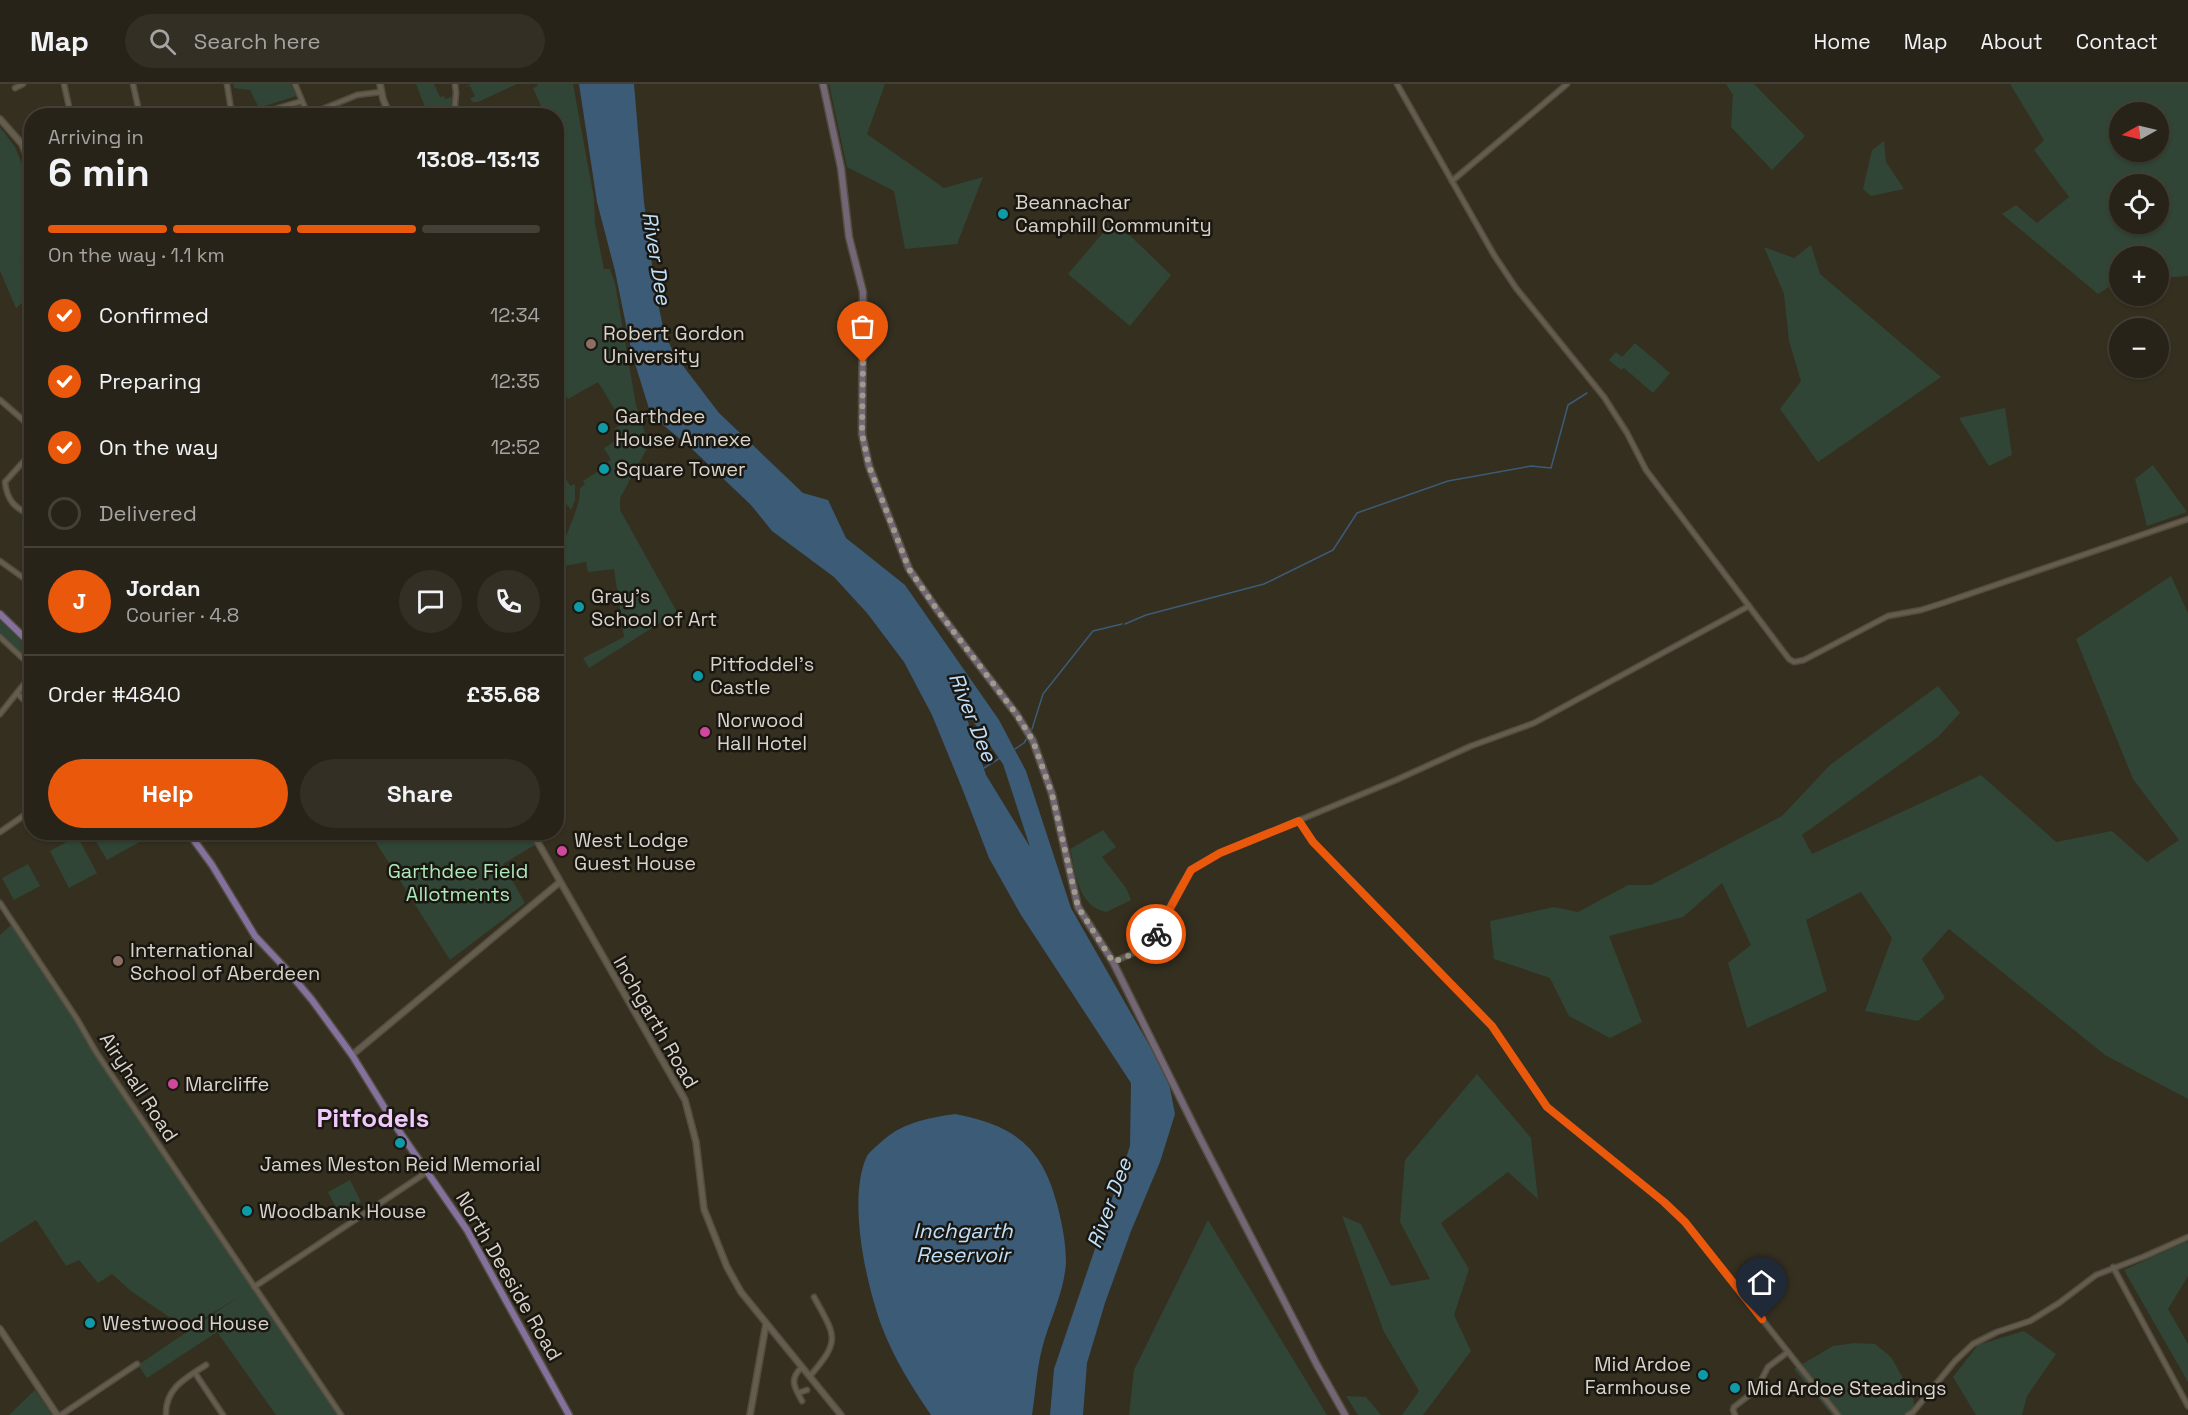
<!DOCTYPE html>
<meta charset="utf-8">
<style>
:root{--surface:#282318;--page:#342f25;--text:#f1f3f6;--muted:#a5a4a2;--line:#444037;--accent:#ea580c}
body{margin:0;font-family:"Space Grotesk",sans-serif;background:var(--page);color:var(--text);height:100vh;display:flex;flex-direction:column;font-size:22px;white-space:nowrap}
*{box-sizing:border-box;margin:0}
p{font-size:20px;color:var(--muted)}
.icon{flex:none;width:33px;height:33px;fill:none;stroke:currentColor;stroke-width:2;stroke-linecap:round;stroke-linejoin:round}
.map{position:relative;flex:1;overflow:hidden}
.sheet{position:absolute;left:24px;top:24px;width:540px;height:732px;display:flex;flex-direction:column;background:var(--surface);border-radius:24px;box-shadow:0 2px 4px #0004,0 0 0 2px var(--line)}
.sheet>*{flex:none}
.needle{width:39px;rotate:262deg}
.controls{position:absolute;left:2109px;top:18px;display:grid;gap:12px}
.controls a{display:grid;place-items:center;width:60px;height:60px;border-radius:50%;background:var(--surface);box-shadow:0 2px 4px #0004,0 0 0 2px var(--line);font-size:30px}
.pin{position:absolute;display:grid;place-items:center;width:51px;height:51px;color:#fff;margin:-62px -26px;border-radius:50% 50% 50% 0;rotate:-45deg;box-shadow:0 0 6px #0007}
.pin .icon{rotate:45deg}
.courier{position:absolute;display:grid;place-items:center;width:60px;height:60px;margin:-30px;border:4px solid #ea580c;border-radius:50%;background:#fff;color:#222;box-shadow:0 2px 8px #0007}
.head em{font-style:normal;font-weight:700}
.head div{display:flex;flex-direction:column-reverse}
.head{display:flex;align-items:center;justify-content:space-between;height:102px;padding:0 24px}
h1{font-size:39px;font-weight:700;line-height:45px}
.bar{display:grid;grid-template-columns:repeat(4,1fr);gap:9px 6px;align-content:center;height:72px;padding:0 24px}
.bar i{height:8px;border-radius:4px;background:var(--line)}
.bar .active{background:var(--accent)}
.bar p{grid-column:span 4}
.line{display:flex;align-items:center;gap:15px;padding:0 24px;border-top:2px solid var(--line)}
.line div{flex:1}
.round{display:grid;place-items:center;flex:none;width:63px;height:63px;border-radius:32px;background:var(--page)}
ol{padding:0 24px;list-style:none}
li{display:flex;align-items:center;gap:18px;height:66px}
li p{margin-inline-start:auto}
li .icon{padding:6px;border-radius:50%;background:var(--accent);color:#fff;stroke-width:4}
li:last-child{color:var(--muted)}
li i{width:33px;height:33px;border:3px solid var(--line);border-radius:50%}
.button{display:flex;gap:12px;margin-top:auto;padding:12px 24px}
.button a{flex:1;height:69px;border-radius:36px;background:var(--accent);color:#fff;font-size:24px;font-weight:700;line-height:69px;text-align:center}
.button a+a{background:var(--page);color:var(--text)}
header{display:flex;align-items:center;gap:36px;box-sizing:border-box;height:84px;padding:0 30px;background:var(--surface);border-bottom:2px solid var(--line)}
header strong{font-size:28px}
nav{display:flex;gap:33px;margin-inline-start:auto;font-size:21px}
.search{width:420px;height:54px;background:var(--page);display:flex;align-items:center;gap:15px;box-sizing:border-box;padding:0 21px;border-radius:33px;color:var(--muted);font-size:22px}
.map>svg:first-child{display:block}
.green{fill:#304535;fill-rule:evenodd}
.water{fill:#3c5b76;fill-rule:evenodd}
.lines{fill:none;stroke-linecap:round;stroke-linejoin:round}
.stream{stroke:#3c5b76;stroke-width:1.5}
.minor-casing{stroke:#514c3f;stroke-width:7}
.tertiary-casing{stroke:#514c3f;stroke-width:8}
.secondary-casing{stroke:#514c3f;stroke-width:9}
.primary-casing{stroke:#514c3f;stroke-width:9}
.minor{stroke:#645d4d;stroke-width:4}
.tertiary{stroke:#645d4d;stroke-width:5}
.secondary{stroke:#746775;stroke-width:6}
.primary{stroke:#84719d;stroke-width:6}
.done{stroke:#9f9a8e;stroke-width:6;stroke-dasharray:0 10.8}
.route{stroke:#ea580c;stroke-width:8}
.culture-dot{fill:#0f9aa8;stroke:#1a1711;stroke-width:2}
.education-dot{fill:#8d6e63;stroke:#1a1711;stroke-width:2}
.hotel-dot{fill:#d1479c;stroke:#1a1711;stroke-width:2}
.labels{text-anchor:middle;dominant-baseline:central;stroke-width:5;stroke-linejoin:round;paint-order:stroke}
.poi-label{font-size:20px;fill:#d8d3ca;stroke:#1a1711;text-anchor:start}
.park-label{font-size:20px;fill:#ade8bb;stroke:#1a1711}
.street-label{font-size:20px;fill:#d8d3ca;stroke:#1a1711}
.water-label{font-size:21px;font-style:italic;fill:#bfe0fc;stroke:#1a1711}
.district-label{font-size:26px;font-weight:bold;fill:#f1c9fc;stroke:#1a1711}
</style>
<header>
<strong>Map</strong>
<div class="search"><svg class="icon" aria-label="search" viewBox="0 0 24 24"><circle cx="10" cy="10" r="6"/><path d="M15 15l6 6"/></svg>Search here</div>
<nav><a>Home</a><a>Map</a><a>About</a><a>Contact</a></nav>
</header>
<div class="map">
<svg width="2188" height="1331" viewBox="0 0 2188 1331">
<rect width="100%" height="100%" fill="#352f20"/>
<g class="green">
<polygon points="233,0 291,0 296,12 259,24 250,6 234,4"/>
<polygon points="416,0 434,0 440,13 444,12 446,15 453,12 452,8 451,31 428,31"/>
<polygon points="471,0 517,0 478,18 473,18 470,15 475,12 470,2 465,3"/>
<polygon points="537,0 573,0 594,114 595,140 604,185 610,185 615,199 636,321 649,361 620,414 620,426 677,528 589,584 583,574 624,553 614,485 588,488 586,478 564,482 565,487 562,487 561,465 574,432 579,417 580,404 585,400 583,397 600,386 603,391 612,386 607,378 611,376 604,364 620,354 614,345 623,339 598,298 568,315 557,299 556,32 545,31 533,4 538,2"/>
<polygon points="829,0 885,0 867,50 944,104 983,93 957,160 905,165 894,107 847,83"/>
<polygon points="1726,0 1754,0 1805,52 1772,86 1731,43 1733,11"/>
<path d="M2010,0H2188V192L2159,194L2158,172H2120L2119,196L2098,210L2002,130L2016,121L2037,139L2069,113L2034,66L2044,56ZM2120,28H2158V68H2120ZM2120,100H2158V140H2120Z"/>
<polygon points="0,43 15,63 31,102 31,163 21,175 31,184 31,211 16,224 0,187"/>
<polygon points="1884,57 1886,78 1904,105 1871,112 1863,105 1872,66"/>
<polygon points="1114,136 1171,191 1130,242 1068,190"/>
<polygon points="1811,161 1820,190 1941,293 1818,378 1780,325 1801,297 1789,257 1784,210 1764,163 1794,174"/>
<polygon points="1635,259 1670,289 1653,309 1624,284 1621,286 1609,276 1616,268 1622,273"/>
<polygon points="2005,324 2012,371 1989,382 1959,334"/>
<polygon points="557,350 559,354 561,385 570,402 575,400 575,416 571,426 559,410 562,409 557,396"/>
<polygon points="2153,381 2187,428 2147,442 2135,395"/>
<polygon points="2171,492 2188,529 2188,1015 2105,971 1949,845 1922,875 1945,914 1918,937 1865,927 1892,854 1861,808 1806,836 1827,907 1747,944 1728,879 1751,861 1722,799 1683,833 1609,852 1642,938 1610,954 1569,932 1550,894 1494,875 1490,837 1554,823 1578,828 1628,801 1651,801 1782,732 1830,681 1938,602 1960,629 1938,653 1802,751 1812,770 1981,691 2056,758 2112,747 2147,778 2179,756 2133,695 2076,555"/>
<polygon points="0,536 31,567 31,580 0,550"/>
<path d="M1103,746L1116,763L1102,773L1126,804L1131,816L1106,828C1077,822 1076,788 1070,765Z"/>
<polygon points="91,749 141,749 145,755 107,776"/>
<polygon points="370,749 532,749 538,759 503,780 525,819 450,876"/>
<polygon points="77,752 97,789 69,804 50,767"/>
<polygon points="28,780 40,802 14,816 2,794"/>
<polygon points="12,840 341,1331 276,1331 217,1248 147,1294 138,1281 240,1212 187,1245 131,1207 112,1190 98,1199 79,1176 66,1182 36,1136 0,1159 0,851"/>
<polygon points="1477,990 1531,1054 1538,1115 1508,1088 1441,1139 1469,1185 1454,1231 1471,1267 1423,1331 1402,1331 1419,1307 1384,1248 1342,1132 1361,1140 1391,1202 1430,1195 1400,1138 1405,1076"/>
<polygon points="350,1096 361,1118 339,1129 328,1108"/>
<polygon points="1208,1136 1327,1331 1129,1331 1134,1286"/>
<polygon points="2188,1157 2188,1192 2168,1225 2188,1260 2188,1298 2124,1186"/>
<polygon points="2024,1247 2056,1270 2027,1312 2022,1331 1976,1331 1953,1293 1978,1261"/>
<polygon points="1854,1259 1875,1260 1891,1273 1913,1312 1915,1331 1832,1331 1794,1285 1833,1262"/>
<polygon points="35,1306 52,1331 9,1331"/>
<polygon points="1346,1312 1366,1313 1381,1331 1358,1331"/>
</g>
<g class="water">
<path d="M579,0H634L644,118L655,204L664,248L674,270L719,329L803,409L828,416L846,454L905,501L999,636L1026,687L1071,824L1168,994L1175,1030L1160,1078L1131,1147L1105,1219L1087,1279L1083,1331H1050L1054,1285L1130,1062L1131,999L1021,831L989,774L962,704L932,631L904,578L867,529L834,493L772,447L751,421L691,364L651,331L632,270L615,187L597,118ZM963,623L1003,680L1030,763L986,691Z"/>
<path d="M955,1030C1013,1041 1042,1062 1057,1120C1062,1139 1066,1159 1066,1179C1064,1206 1053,1229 1045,1254C1037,1278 1036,1306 1032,1331H931C912,1303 894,1275 882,1243C866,1200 847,1114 867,1072C870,1067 876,1063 880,1059C901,1039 927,1034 955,1030Z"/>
</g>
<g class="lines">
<g class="stream">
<polyline points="1125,540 1146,531 1264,500 1333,466 1357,429 1448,397 1531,382 1551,384 1568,321 1587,309"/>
<polyline points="1032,645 1043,610 1093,547 1122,540"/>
<polyline points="1015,665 1024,659 1027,654"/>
<polyline points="984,684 1000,674"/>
</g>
<g class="minor-casing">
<g id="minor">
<polyline points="64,0 71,32"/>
<polyline points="133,0 140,32"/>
<polyline points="227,0 232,32"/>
<polyline points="295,0 308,31"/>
<polyline points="1397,0 1494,171 1516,204 1604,313 1627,349 1646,386 1789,575 1794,578 1804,576 1888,532 1921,526 1943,519 2188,435"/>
<polyline points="15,4 23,0"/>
<polyline points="308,31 357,11 381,8"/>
<polyline points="252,32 302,17"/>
<polyline points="454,32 456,9 455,0"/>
<polyline points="22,60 32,58"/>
<polyline points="1452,97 1567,0"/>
<polyline points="0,316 22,335 32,346"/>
<path d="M32,368L5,398C7,417 15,424 32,432"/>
<polyline points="0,477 32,500"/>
<polyline points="0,553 32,583"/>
<polyline points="17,609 32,624"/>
<polyline points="0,630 32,590"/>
<polyline points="1299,737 1313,758 1492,942 1547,1023 1664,1118 1685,1138 1838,1331"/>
<polyline points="0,748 32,726"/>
<polyline points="0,819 77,935 96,968 341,1331"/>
<polyline points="1113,878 1134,869 1153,855 1179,805 1191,786 1220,769 1396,696 1471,662 1534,639 1749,522"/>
<polyline points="2113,1183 2188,1322"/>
<polyline points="254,1203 427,1088"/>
<path d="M802,1283C789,1295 794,1303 802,1317"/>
<polyline points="195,1289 223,1331"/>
<path d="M810,1292C841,1256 836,1253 814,1213"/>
<polyline points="798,1309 807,1306"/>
<polyline points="61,1331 137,1280"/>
<path d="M166,1331C165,1304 186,1294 206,1281"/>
<polyline points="1735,1331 1733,1326 1734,1323 1756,1306 1768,1283 1788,1268"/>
<polyline points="1908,1331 1913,1328 1955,1277 1973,1260 1997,1248 2030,1237 2059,1219 2096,1191 2143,1173 2188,1153"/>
</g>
</g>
<g class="tertiary-casing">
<g id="tertiary">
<polyline points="380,0 383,15 390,32"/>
<polyline points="0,35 22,60 32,84"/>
<polyline points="532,748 685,1016 696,1058 704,1125 727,1183 741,1208 841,1331"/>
<polyline points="352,971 560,798"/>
<polyline points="0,1245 57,1331"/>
<polyline points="750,1331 766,1240"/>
</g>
</g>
<g class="secondary-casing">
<polyline id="secondary" points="823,0 841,84 849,153 863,208 862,350 869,382 909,485 938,527 1017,631 1033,657 1052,710 1078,823 1113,878 1199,1052 1317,1281 1345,1331"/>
</g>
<g class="primary-casing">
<g id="primary">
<polyline points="0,530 32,561"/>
<polyline points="188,748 212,781 255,852 287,886 312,916 352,971 397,1044 467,1146 569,1331"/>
</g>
</g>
<use href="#minor" class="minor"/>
<use href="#tertiary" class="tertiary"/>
<use href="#secondary" class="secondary"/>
<use href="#primary" class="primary"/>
</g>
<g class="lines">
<path class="done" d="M863,279L862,350L869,382L909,485L938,527L1017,631L1033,657L1052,710L1078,823L1113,878C1128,872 1148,865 1156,850"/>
<polyline class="route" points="1156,850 1191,786 1220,769 1299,737 1313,758 1492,942 1547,1023 1664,1118 1685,1138 1762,1235"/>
</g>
<g class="culture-dot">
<circle cx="1003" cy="130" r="6"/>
<circle cx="603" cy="344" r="6"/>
<circle cx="604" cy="385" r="6"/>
<circle cx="579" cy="523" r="6"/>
<circle cx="698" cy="592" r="6"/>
<circle cx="400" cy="1059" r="6"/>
<circle cx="247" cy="1127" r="6"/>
<circle cx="90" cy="1239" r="6"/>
<circle cx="1703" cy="1291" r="6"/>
<circle cx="1735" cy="1304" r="6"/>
</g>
<g class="education-dot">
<circle cx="591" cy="260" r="6"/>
<circle cx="118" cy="877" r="6"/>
</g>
<g class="hotel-dot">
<circle cx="705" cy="648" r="6"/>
<circle cx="562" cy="767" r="6"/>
<circle cx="173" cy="1000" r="6"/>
</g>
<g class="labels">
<g class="poi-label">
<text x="1015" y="118">Beannachar<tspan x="1015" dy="23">Camphill Community</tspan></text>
<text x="603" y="249">Robert Gordon<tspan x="603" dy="23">University</tspan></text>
<text x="615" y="332">Garthdee<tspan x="615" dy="23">House Annexe</tspan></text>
<text x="616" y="385">Square Tower</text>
<text x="591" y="512">Gray's<tspan x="591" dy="23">School of Art</tspan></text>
<text x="710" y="580">Pitfoddel's<tspan x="710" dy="23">Castle</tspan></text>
<text x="717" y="636">Norwood<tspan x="717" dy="23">Hall Hotel</tspan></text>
<text x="574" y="756">West Lodge<tspan x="574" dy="23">Guest House</tspan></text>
<text x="130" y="866">International<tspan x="130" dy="23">School of Aberdeen</tspan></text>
<text x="185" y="1000">Marcliffe</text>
<text x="400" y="1080" text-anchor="middle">James Meston Reid Memorial</text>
<text x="259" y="1127">Woodbank House</text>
<text x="102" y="1239">Westwood House</text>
<text x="1691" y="1280" text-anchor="end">Mid Ardoe<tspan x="1691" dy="23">Farmhouse</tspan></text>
<text x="1747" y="1304">Mid Ardoe Steadings</text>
</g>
<g class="park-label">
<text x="458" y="787">Garthdee Field<tspan x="458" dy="23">Allotments</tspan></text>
</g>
<g class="street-label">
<text transform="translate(656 938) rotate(60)">Inchgarth Road</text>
<text transform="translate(139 1003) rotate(57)">Airyhall Road</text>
<text transform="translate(509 1192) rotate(60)">North Deeside Road</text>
</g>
<g class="water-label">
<text transform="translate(657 174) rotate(81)">River Dee</text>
<text transform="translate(973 633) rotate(68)">River Dee</text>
<text transform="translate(1109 1119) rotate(-70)">River Dee</text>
<text x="963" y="1146">Inchgarth<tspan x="963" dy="24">Reservoir</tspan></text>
</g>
<g class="district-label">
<text x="373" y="1034">Pitfodels</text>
</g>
</g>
</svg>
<div class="controls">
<a><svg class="needle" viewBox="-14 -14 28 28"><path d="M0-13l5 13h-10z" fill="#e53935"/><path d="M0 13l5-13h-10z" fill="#a5a4a2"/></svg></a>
<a><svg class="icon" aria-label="locate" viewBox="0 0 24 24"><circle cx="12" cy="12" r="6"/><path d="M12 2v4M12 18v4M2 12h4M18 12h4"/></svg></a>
<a>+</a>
<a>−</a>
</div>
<div class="pin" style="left:863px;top:279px;background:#ea580c"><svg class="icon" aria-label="bag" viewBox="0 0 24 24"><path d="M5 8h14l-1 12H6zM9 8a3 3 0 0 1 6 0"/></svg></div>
<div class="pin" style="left:1762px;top:1235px;background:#1f2937"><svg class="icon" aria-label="home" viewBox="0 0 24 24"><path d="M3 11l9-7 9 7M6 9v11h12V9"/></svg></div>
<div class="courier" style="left:1156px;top:850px"><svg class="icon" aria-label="bike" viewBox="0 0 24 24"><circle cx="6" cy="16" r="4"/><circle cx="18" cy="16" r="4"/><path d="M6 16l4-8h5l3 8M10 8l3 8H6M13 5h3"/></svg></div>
<section class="sheet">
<div class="head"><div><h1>6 min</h1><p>Arriving in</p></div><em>13:08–13:13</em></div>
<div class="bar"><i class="active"></i><i class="active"></i><i class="active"></i><i></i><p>On the way · 1.1 km</p></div>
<ol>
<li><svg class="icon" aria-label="check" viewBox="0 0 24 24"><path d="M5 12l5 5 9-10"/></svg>Confirmed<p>12:34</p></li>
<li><svg class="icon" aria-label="check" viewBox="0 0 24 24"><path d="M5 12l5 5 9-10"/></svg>Preparing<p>12:35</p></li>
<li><svg class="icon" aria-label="check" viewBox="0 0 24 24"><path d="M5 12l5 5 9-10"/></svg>On the way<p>12:52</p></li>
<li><i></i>Delivered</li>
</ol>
<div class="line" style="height:108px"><b class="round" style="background:var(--accent);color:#fff">J</b><div><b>Jordan</b><p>Courier · 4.8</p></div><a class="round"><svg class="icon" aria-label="chat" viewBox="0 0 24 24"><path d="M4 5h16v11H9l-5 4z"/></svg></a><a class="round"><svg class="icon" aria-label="phone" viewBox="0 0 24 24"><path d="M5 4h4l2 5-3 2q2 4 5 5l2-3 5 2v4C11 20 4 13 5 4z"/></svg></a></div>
<div class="line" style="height:78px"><div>Order #4840</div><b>£35.68</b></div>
<div class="button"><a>Help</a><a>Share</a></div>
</section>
</div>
